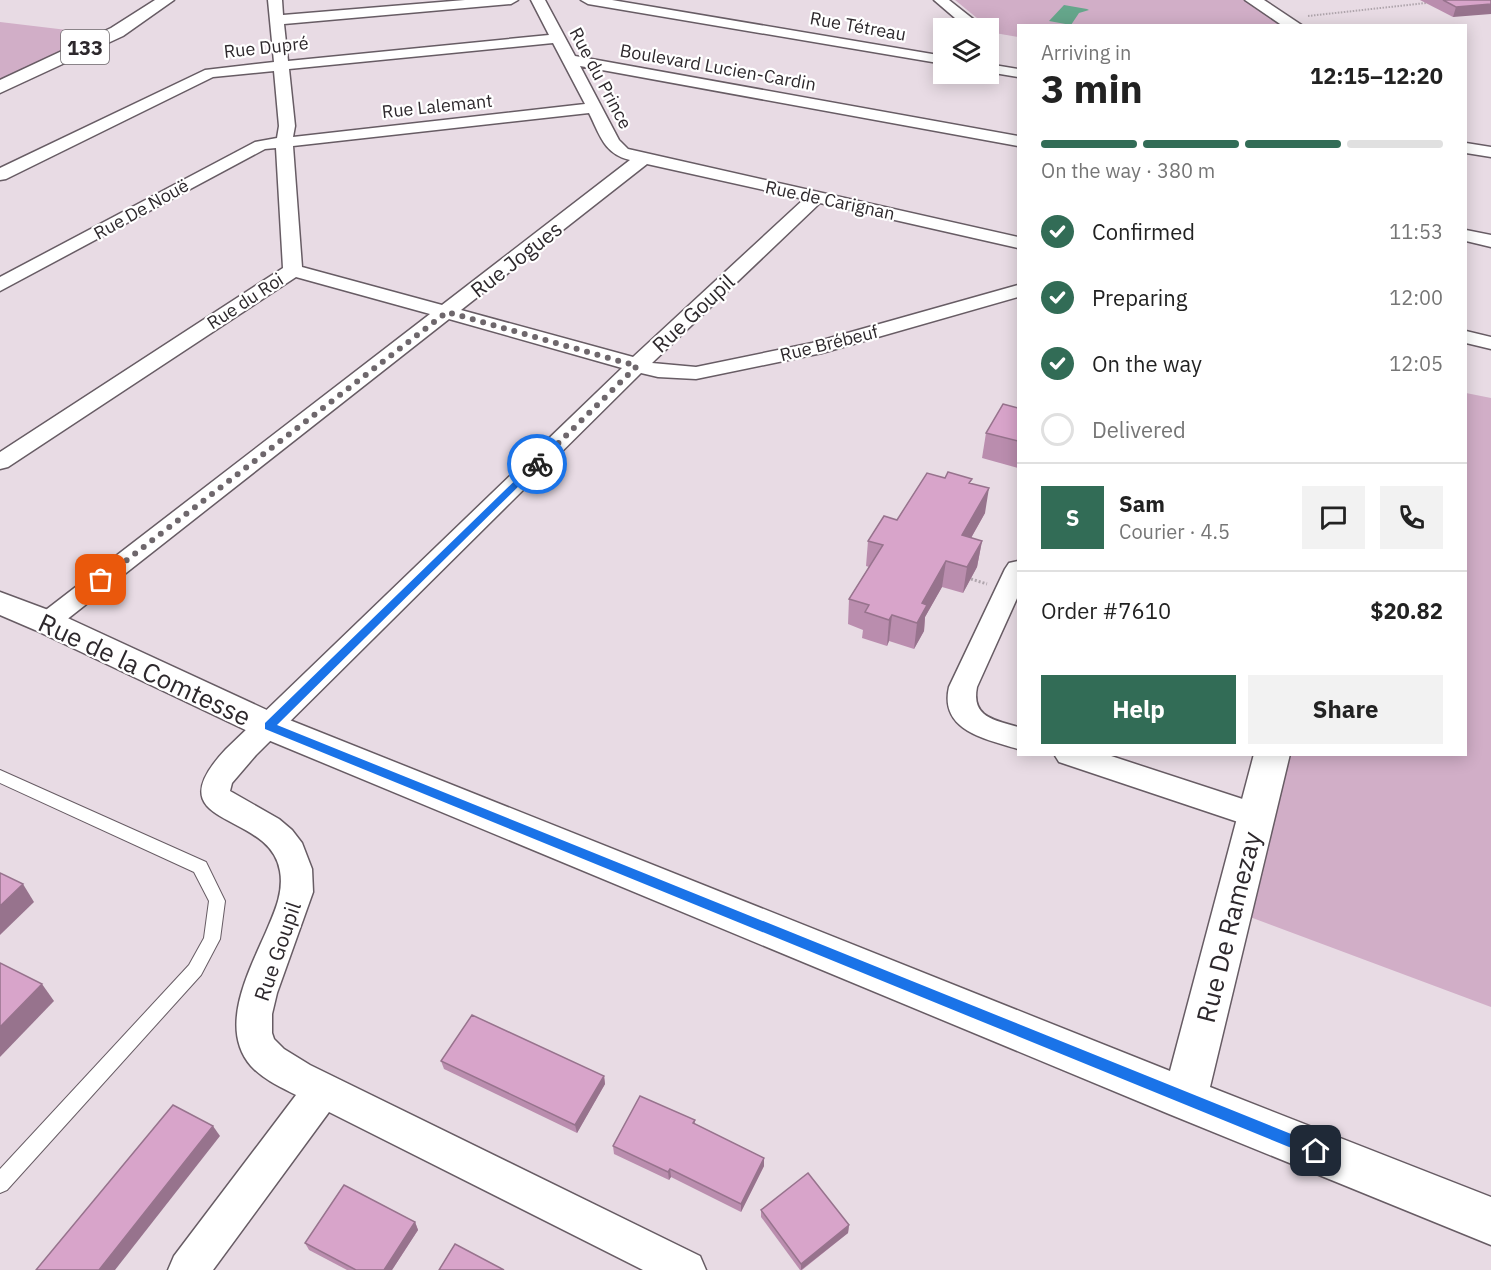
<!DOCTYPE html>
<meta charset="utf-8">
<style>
:root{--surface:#fff;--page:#f2f2f2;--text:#222;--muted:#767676;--line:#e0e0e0;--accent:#326c56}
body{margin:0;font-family:"IBM Plex Sans",sans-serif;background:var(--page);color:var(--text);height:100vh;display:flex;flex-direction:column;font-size:22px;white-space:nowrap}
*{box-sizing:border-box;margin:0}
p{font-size:20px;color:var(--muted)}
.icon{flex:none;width:33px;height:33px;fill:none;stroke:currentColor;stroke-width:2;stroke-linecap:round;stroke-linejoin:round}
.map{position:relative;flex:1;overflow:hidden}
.side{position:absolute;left:1017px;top:24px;width:450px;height:732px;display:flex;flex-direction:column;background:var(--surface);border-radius:0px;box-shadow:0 3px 15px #0003}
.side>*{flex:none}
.tools{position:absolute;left:933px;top:18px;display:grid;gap:12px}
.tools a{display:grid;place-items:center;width:66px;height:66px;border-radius:0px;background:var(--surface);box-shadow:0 3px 15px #0003;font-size:30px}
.pin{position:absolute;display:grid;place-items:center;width:51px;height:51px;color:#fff;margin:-26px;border-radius:12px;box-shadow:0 3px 9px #0006}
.courier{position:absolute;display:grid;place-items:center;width:60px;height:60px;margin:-30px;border:4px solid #1a73e8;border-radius:50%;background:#fff;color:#222;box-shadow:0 2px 8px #0007}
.overview em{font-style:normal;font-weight:700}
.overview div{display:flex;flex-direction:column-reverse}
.overview{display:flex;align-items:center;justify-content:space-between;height:102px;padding:0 24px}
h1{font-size:39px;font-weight:700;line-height:45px}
.bar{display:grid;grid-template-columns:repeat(4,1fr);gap:9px 6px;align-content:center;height:72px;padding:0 24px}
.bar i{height:8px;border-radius:4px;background:var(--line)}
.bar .current{background:var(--accent)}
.bar p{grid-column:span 4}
.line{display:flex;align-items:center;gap:15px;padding:0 24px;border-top:2px solid var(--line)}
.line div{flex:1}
.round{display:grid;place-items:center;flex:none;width:63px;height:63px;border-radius:0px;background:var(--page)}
ol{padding:0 24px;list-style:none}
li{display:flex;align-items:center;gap:18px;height:66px}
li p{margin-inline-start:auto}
li .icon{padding:6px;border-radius:50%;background:var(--accent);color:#fff;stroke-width:4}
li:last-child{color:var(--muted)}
li i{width:33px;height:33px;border:3px solid var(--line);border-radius:50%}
.button{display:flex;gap:12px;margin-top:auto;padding:12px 24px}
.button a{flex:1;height:69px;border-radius:0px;background:var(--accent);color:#fff;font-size:24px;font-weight:700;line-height:69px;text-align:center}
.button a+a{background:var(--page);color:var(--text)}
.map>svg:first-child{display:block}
.green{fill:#d1aec7}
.water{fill:#65a68b}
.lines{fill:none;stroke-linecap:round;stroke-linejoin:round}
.lane-casing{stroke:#675c64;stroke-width:2}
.street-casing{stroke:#675c64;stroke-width:3}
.secondary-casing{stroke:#675c64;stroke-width:3}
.primary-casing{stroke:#675c64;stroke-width:3}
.path-far1{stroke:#afa5ac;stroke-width:2;stroke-dasharray:1.5 1.5;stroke-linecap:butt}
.path{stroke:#afa5ac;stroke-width:3;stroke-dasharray:2 2;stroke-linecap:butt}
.lane{fill:#fff;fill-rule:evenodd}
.street{fill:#fff;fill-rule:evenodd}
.secondary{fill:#fff;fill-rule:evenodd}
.primary{fill:#fff;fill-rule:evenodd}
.wall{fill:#ba8dae}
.shaded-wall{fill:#97738d}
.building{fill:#d8a4ca;stroke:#97738d;stroke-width:1.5}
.route{fill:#1a73e8}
.done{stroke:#6e676c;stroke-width:6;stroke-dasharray:0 10.8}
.labels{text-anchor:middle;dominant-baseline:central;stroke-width:4.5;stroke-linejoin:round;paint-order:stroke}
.far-street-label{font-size:18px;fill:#2d282c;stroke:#fff}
.shield{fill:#fff;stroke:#6c686b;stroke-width:1.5}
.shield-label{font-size:20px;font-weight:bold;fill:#2d282c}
.street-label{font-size:21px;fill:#2d282c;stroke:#fff}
.near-street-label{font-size:26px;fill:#2d282c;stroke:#fff}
</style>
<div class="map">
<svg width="1491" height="1270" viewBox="0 0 1491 1270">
<rect width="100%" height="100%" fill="#e8dbe4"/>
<g class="green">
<polygon points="955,0 1246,0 1285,25 1018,26 1018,37 989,32 988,28 982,28 983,23"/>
<polygon points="0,22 109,35 0,87"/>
<polygon points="1466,393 1491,398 1491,1007 1234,911 1270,755 1466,754"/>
</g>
<polygon class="water" points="1064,5 1087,9 1089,10 1079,13 1071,25 1049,21"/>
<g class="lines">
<g class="lane-casing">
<polygon id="lane" points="0,770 206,862 225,901 220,939 201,975 7,1190 0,1193 0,1169 189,965 204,938 209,901 194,872 0,783"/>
</g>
<g class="street-casing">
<g id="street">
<path d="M268,0H282L283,15L465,0H518L511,4L284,24L288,61L549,35L531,0H545L575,56L1018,136V146L580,66L619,140L628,149L1018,237V248L820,203L652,363L696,367L812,343L1018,285V297L822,353L696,379L658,377L641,373L256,755L232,783L230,791L279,819L292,830L302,843L312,869L313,892L277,993L272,1014V1033L274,1039L284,1049L310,1065L700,1256L706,1270H643L329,1112L213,1270H168L174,1256L296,1095C280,1087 263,1079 251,1066C218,1028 249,971 266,932C274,913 284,893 280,871C270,809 151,829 226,749L622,368L449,319L56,628L47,631L38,628L34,622L38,616L430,314L296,277L8,467L0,469V452L283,268L276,148L265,149L0,291V277L255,142L277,138L279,126L274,71L213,77L6,179L0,180V168L205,70L274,62ZM553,43L585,104L293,137L295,126L289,69ZM589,113C600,135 604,154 630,160L442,305L302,267L293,146ZM647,164L804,199L633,357L461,310Z"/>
<polygon points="581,0 612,0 944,56 944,64 588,4"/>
<polygon points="934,0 949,0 973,19 977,28 963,28 962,24"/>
<polygon points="988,64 1018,69 1018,77 988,72"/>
<polygon points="1466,143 1491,147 1491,157 1466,153"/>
<polygon points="1466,230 1491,235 1491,247 1466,241"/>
<polygon points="1466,331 1491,337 1491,349 1466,343"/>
<path d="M1018,561V596L977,687C971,717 994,720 1018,727V749C986,739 939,731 949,687L1005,569L1009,563Z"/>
<polygon points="1054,754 1105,754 1267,807 1271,816 1267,825 1256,828 1059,762"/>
</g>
</g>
<g class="secondary-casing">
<g id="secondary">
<polygon points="1245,0 1264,0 1303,26 1283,26"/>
<polygon points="0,592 59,614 282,717 1170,1071 1254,754 1290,754 1210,1087 1491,1197 1491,1245 1169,1114 256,735 35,630 0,615"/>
</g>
</g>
<g class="primary-casing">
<polygon id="primary" points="155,0 174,0 123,36 0,93 0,80 111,28"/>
</g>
<polyline class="path-far1" points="1308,16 1426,3"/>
<polyline class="path" points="971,579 987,584"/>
<use href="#lane" class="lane"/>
<use href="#street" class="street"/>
<use href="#secondary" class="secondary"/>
<use href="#primary" class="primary"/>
</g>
<g class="wall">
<polygon points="1420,0 1491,0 1453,17"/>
<polygon points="1018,408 1018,468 982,458 986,433"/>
<polygon points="945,478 985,513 971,538 982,541 977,567 963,593 942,587 925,617 924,631 914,649 889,641 887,646 862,638 863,630 848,624 849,599 869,567 866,566 868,541 897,520"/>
<polygon points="441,1061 604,1076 605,1084 577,1133 444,1069"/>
<polygon points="695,1120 695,1124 764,1158 764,1166 741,1212 671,1177 669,1180 614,1154 613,1146"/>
<polygon points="761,1210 849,1225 848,1233 802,1270 800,1270 761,1217"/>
<polygon points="415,1222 418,1230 392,1270 347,1270 309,1250 305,1243"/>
</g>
<g class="shaded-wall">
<polygon points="1491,4 1491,14 1453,17 1456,7"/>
<polygon points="989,488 985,513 958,561 962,535"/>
<polygon points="982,541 977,567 963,593 967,567"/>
<polygon points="946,561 942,587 925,617 924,631 914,649 917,623 922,603"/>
<polygon points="892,615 889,641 887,646 889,620"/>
<polygon points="23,884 34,902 0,935 0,906"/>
<polygon points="42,984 54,1001 0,1057 0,1027"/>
<polygon points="604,1076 605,1084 577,1133 575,1125"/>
<polygon points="213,1126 220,1136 115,1270 99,1270"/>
<polygon points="764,1158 764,1166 741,1212 741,1204"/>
<polygon points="670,1169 671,1177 669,1180 668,1172"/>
<polygon points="415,1222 418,1230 392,1270 384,1270"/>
<polygon points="849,1225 848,1233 801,1270 801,1264"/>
</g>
<g class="building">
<polygon points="1443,0 1491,0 1491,4 1456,7"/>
<polygon points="1003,404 1018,408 1018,441 986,433"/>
<polygon points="948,472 972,479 969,483 989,488 962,535 982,541 967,567 946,561 922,603 927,605 917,623 892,615 889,620 865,612 869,605 849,599 883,545 868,541 884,516 897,520 927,473 945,478"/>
<polygon points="0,873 23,884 0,906"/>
<polygon points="0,963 42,984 0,1027"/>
<polygon points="472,1015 604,1076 575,1125 441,1061"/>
<polygon points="640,1096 695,1120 693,1123 764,1158 741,1204 670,1169 668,1172 613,1146"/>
<polygon points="173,1105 213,1126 99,1270 36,1270"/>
<polygon points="808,1173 849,1225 801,1264 761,1210"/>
<polygon points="344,1185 415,1222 384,1270 356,1270 305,1243"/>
<polygon points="455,1244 504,1270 439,1270"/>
</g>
<polygon class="route" points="534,462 541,464 277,725 1321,1146 1323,1151 1321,1156 1316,1158 265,729 265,723"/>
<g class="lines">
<polyline class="done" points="101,580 447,312 637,366 537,464"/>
</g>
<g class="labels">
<g class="far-street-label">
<text transform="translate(858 26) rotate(10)">Rue Tétreau</text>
<text transform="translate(266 47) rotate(-6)">Rue Dupré</text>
<text transform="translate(718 67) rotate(10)">Boulevard Lucien-Cardin</text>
<text transform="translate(601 78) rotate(62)">Rue du Prince</text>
<text transform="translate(437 106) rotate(-6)">Rue Lalemant</text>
<text transform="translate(830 200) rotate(12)">Rue de Carignan</text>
<text transform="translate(141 209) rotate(-29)">Rue De Nouë</text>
<text transform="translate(245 301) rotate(-33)">Rue du Roi</text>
<text transform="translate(829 343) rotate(-14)">Rue Brébeuf</text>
</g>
<rect class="shield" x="61" y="30" width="48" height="34" rx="4.5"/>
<g class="shield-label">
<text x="85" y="47">133</text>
</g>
<g class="street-label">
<text transform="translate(516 259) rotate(-38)">Rue Jogues</text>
<text transform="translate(693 313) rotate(-43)">Rue Goupil</text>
<text transform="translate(277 951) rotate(-71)">Rue Goupil</text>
</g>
<g class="near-street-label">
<text transform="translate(145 669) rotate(25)">Rue de la Comtesse</text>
<text transform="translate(1228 927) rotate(-76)">Rue De Ramezay</text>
</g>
</g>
</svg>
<div class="tools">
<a><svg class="icon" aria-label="layers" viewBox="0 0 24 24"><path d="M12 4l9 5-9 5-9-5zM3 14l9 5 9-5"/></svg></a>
</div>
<div class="pin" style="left:101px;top:580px;background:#ea580c"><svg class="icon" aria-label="bag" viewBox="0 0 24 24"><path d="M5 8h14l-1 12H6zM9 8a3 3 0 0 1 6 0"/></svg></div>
<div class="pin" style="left:1316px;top:1151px;background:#1f2937"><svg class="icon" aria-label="home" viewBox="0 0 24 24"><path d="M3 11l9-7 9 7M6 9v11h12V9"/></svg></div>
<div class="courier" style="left:537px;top:464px"><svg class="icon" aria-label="bike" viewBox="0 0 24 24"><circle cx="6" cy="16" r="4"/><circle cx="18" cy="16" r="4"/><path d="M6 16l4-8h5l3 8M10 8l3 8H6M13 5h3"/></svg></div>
<section class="side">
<div class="overview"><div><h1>3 min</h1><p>Arriving in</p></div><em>12:15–12:20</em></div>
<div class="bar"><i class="current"></i><i class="current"></i><i class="current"></i><i></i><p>On the way · 380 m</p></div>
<ol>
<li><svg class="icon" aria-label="check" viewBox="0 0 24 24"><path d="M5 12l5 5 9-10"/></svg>Confirmed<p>11:53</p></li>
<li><svg class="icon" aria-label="check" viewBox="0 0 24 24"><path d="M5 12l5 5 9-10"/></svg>Preparing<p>12:00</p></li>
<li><svg class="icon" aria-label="check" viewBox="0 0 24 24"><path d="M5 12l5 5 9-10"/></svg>On the way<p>12:05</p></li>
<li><i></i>Delivered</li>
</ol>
<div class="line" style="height:108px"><b class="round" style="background:var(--accent);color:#fff">S</b><div><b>Sam</b><p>Courier · 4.5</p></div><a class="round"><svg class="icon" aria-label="chat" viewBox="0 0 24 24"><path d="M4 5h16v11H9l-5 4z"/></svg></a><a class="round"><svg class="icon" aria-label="phone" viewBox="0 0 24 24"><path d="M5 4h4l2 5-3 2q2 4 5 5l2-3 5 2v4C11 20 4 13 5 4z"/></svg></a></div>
<div class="line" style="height:78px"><div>Order #7610</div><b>$20.82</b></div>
<div class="button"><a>Help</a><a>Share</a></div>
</section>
</div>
